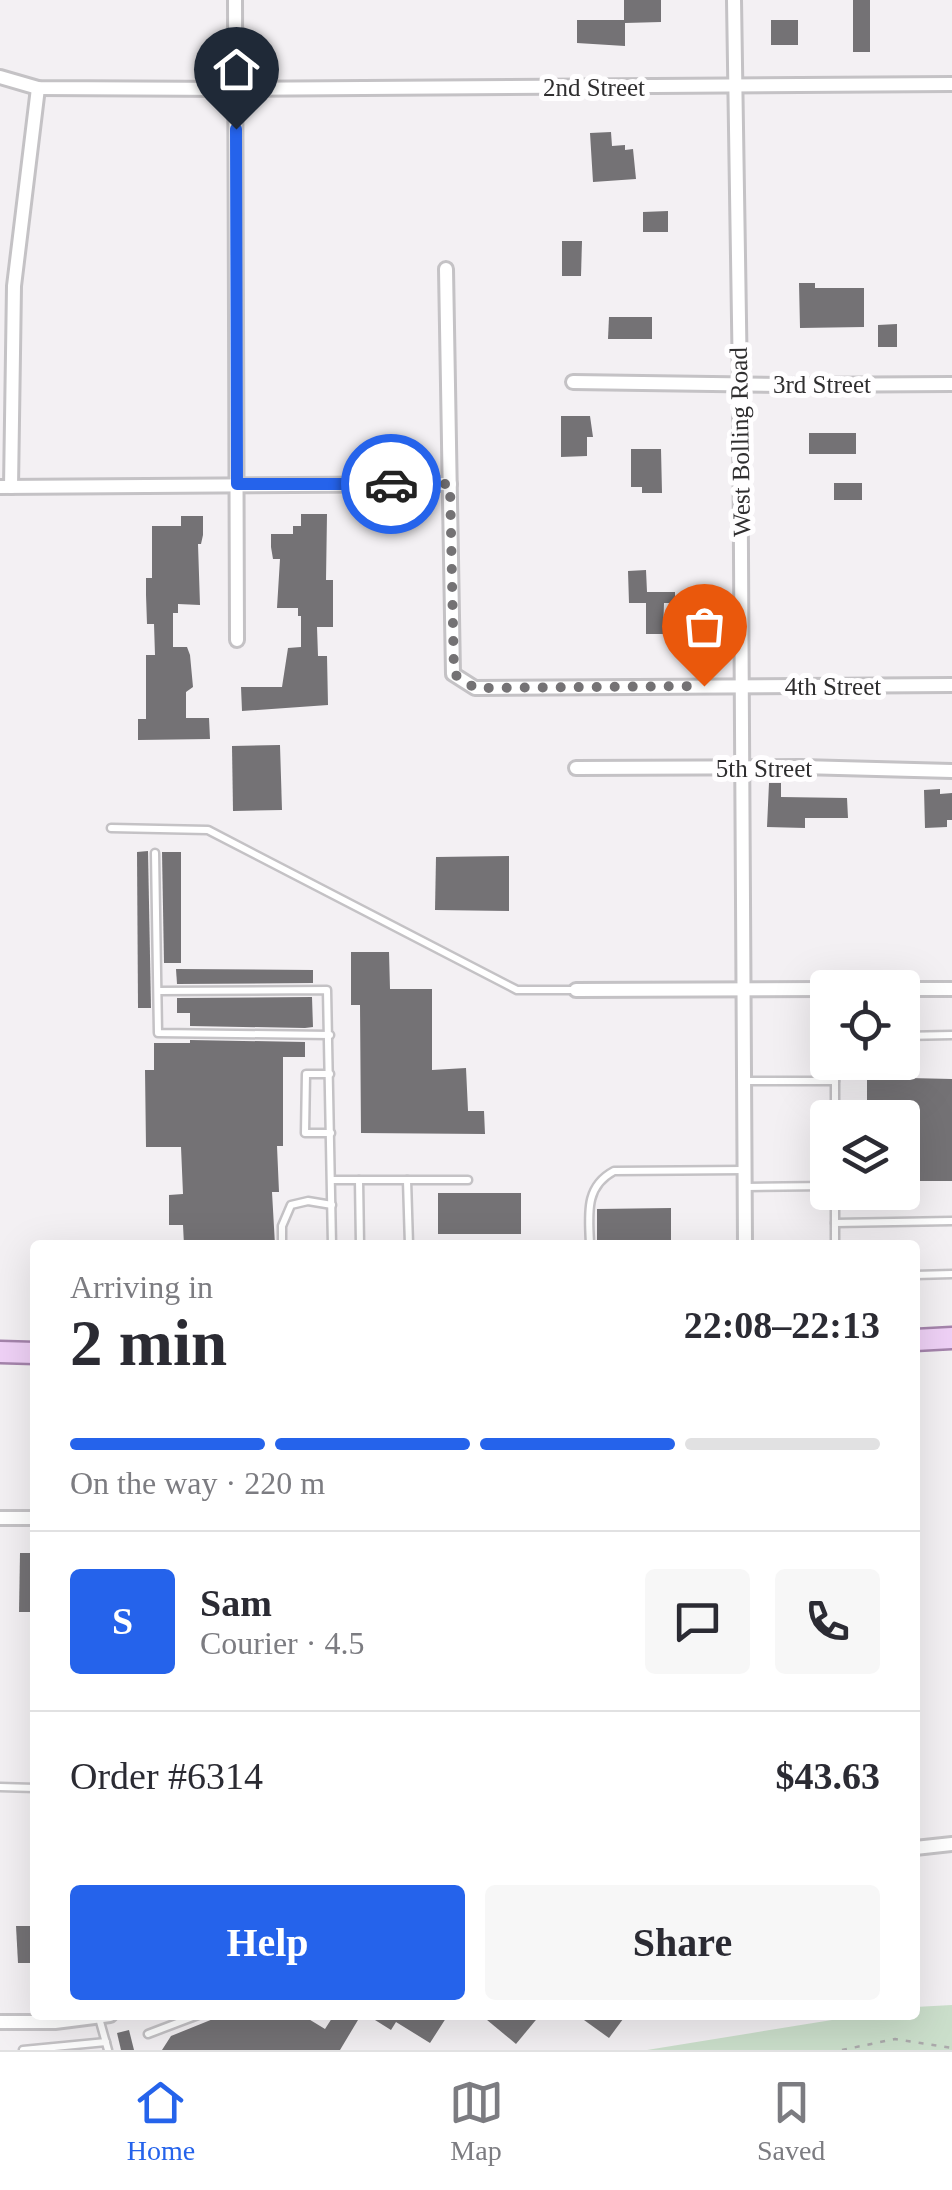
<!DOCTYPE html>
<meta charset="utf-8">
<style>
:root{--surface:#fff;--page:#f7f7f7;--text:#2b2b33;--muted:#7c7c81;--line:#e1e1e2;--accent:#2563eb}
body{margin:0;font-family:"Times New Roman",serif;background:var(--page);color:var(--text);height:100vh;display:flex;flex-direction:column;font-size:38px;white-space:nowrap}
*{box-sizing:border-box;margin:0}
p{font-size:32px;color:var(--muted)}
.icon{flex:none;width:55px;height:55px;fill:none;stroke:currentColor;stroke-width:2;stroke-linecap:round;stroke-linejoin:round}
.map{position:relative;flex:1;overflow:hidden}
.details{position:absolute;left:30px;top:1240px;width:890px;height:780px;display:flex;flex-direction:column;background:var(--surface);border-radius:10px;box-shadow:0 10px 40px #0002}
.details>*{flex:none}
.fabs{position:absolute;left:810px;top:970px;display:grid;gap:20px}
.fabs a{display:grid;place-items:center;width:110px;height:110px;border-radius:10px;background:var(--surface);box-shadow:0 10px 40px #0002;font-size:50px}
.pin{position:absolute;display:grid;place-items:center;width:85px;height:85px;color:#fff;margin:-102px -42px;border-radius:50% 50% 50% 0;rotate:-45deg;box-shadow:0 0 10px #0007}
.pin .icon{rotate:45deg}
.courier{position:absolute;display:grid;place-items:center;width:100px;height:100px;margin:-50px;border:8px solid #2563eb;border-radius:50%;background:#fff;color:#222;box-shadow:0 2px 12px #0007}
.overview em{font-style:normal;font-weight:800}
.overview div{display:flex;flex-direction:column-reverse}
.overview{display:flex;align-items:center;justify-content:space-between;height:170px;padding:0 40px}
h1{font-size:65px;font-weight:800;line-height:75px}
.bar{display:grid;grid-template-columns:repeat(4,1fr);gap:15px 10px;align-content:center;height:120px;padding:0 40px}
.bar i{height:12px;border-radius:8px;background:var(--line)}
.bar .selected{background:var(--accent)}
.bar p{grid-column:span 4}
.line{display:flex;align-items:center;gap:25px;padding:0 40px;border-top:2px solid var(--line)}
.line div{flex:1}
.round{display:grid;place-items:center;flex:none;width:105px;height:105px;border-radius:10px;background:var(--page)}
.action{display:flex;gap:20px;margin-top:auto;padding:20px 40px}
.action a{flex:1;height:115px;border-radius:10px;background:var(--accent);color:#fff;font-size:40px;font-weight:800;line-height:115px;text-align:center}
.action a+a{background:var(--page);color:var(--text)}
.menu{display:flex;justify-content:space-around;align-items:center;height:140px;border-top:2px solid var(--line);background:var(--surface);font-size:28px;color:var(--muted)}
.menu a{display:grid;justify-items:center;gap:5px}
.menu .selected{color:var(--accent)}
.map>svg:first-child{display:block}
.green{fill:#cbdfcb}
.building{fill:#747275}
.lines{fill:none;stroke-linecap:round;stroke-linejoin:round}
.lane-casing{stroke:#c4c2c5;stroke-width:11}
.street-casing{stroke:#c4c2c5;stroke-width:18}
.primary-casing{stroke:#a584ac;stroke-width:25}
.path{stroke:#aba9ab;stroke-width:2.5;stroke-dasharray:5 8;stroke-linecap:butt}
.lane{stroke:#fff;stroke-width:6}
.street{stroke:#fff;stroke-width:12}
.primary{stroke:#efd1f6;stroke-width:20}
.done{stroke:#747274;stroke-width:10;stroke-dasharray:0 18}
.route{stroke:#2563eb;stroke-width:12}
.labels{text-anchor:middle;dominant-baseline:central;stroke-width:10;stroke-linejoin:round;paint-order:stroke}
.street-label{font-size:25px;fill:#2f2e2f;stroke:#fffeff}
</style>
<div class="map">
<svg width="952" height="2050" viewBox="0 0 952 2050">
<rect width="100%" height="100%" fill="#f3f0f3"/>
<polygon class="green" points="952,2005 952,2050 647,2050 863,2015 915,2015 915,2007"/>
<g class="building">
<polygon points="624,0 661,0 661,22 625,23 625,46 577,43 577,20 624,20"/>
<rect x="853" y="0" width="17" height="52"/>
<rect x="771" y="20" width="27" height="25"/>
<polygon points="611,132 612,146 625,145 625,150 633,149 636,179 593,182 590,133"/>
<polygon points="668,211 668,232 643,232 643,212"/>
<polygon points="562,241 582,241 581,276 562,276"/>
<polygon points="799,283 815,283 815,288 864,288 864,327 800,328"/>
<polygon points="609,317 652,317 652,339 608,339"/>
<polygon points="897,324 897,347 878,347 878,325"/>
<polygon points="561,416 590,416 593,437 587,437 587,456 561,457"/>
<rect x="809" y="433" width="47" height="21"/>
<polygon points="631,449 661,449 662,493 642,493 642,487 631,487"/>
<rect x="834" y="483" width="28" height="17"/>
<polygon points="301,514 327,514 326,580 333,580 333,627 317,627 318,656 327,656 328,705 242,711 241,687 282,687 288,648 301,647 301,616 298,616 298,608 277,608 280,559 273,559 271,547 271,534 293,534 293,526 301,526"/>
<polygon points="181,516 203,516 203,535 201,544 198,544 200,605 178,604 178,613 173,613 173,647 187,647 190,655 193,687 186,692 186,718 209,718 210,739 138,740 138,719 146,719 146,655 155,655 154,624 147,624 146,595 146,578 152,578 152,526 181,526"/>
<polygon points="646,570 647,592 675,592 675,603 664,603 663,634 646,634 646,603 629,603 628,571"/>
<polygon points="280,745 282,810 233,811 232,746"/>
<polygon points="769,783 781,783 781,797 847,798 848,818 805,818 805,828 767,827"/>
<polygon points="940,789 940,794 952,793 952,820 947,820 947,827 925,828 924,790"/>
<polygon points="148,851 151,1008 138,1008 137,852"/>
<polygon points="162,852 181,852 181,963 164,963"/>
<polygon points="509,856 509,911 435,910 436,857"/>
<polygon points="351,952 389,952 390,989 432,989 432,1070 466,1068 468,1111 484,1111 485,1134 361,1133 360,1005 351,1005"/>
<polygon points="176,969 313,970 313,983 177,984"/>
<polygon points="312,997 313,1027 305,1028 190,1026 190,1013 177,1013 177,998"/>
<polygon points="190,1040 305,1042 305,1057 283,1057 283,1146 277,1146 279,1192 272,1192 275,1245 184,1245 183,1225 169,1225 169,1195 183,1194 181,1147 146,1147 145,1070 154,1070 154,1043 190,1043"/>
<polygon points="867,1077 952,1079 952,1181 902,1181 902,1118 867,1118"/>
<rect x="438" y="1193" width="83" height="41"/>
<polygon points="671,1208 671,1245 597,1245 597,1209"/>
<polygon points="20,1553 35,1553 35,1612 19,1612"/>
<polygon points="16,1926 35,1926 35,1963 18,1963"/>
<polygon points="223,2015 302,2015 325,2029 334,2015 361,2015 340,2050 162,2050 171,2036"/>
<polygon points="367,2015 448,2015 430,2043 396,2022 391,2030"/>
<polygon points="481,2015 540,2015 516,2044"/>
<polygon points="577,2015 626,2015 609,2038"/>
<polygon points="129,2030 134,2050 121,2050 117,2033"/>
</g>
<g class="lines">
<g class="lane-casing">
<g id="lane">
<polyline points="111,828 208,830 517,990 575,990"/>
<polyline points="155,853 158,1033 330,1035"/>
<polyline points="158,991 327,990 332,1245"/>
<polyline points="902,1036 952,1035"/>
<polyline points="330,1074 306,1074 305,1133 331,1133"/>
<polyline points="746,1081 835,1081"/>
<polyline points="835,1118 835,1062"/>
<polyline points="332,1180 468,1180"/>
<polyline points="359,1180 360,1245"/>
<polyline points="407,1180 409,1245"/>
<polyline points="746,1187 828,1186"/>
<polyline points="835,1223 952,1221"/>
<polyline points="282,1245 282,1226 291,1205 308,1201 332,1205"/>
<path d="M590,1245C589,1215 584,1187 614,1171L744,1170"/>
<polyline points="835,1245 835,1192"/>
<polyline points="915,1275 952,1274"/>
<polyline points="0,1787 35,1788"/>
<polyline points="99,2018 108,2050"/>
<polyline points="148,2034 198,2015"/>
<polyline points="23,2050 106,2042"/>
</g>
</g>
<g class="street-casing">
<g id="street">
<polyline points="235,0 237,640"/>
<polyline points="734,0 740,384 745,1245"/>
<polyline points="0,77 38,88 236,89 952,84"/>
<polyline points="446,269 453,674 475,688 952,685"/>
<polyline points="573,382 786,385 952,384"/>
<polyline points="0,487 450,484"/>
<polyline points="11,487 14,286 38,88"/>
<polyline points="576,768 801,767 952,771"/>
<polyline points="902,989 952,989"/>
<polyline points="576,990 828,989"/>
<polyline points="0,1518 35,1518"/>
<polyline points="915,1848 952,1844"/>
<polyline points="0,2022 55,2022 110,2015"/>
</g>
</g>
<g class="primary-casing">
<g id="primary">
<polyline points="915,1340 952,1338"/>
<polyline points="0,1352 35,1353"/>
</g>
</g>
<polyline class="path" points="842,2050 895,2039 952,2048"/>
<use href="#lane" class="lane"/>
<use href="#street" class="street"/>
<use href="#primary" class="primary"/>
</g>
<g class="lines">
<polyline class="done" points="391,484 450,484 454,674 475,688 704,686"/>
<polyline class="route" points="236,129 237,484 391,484"/>
</g>
<g class="labels">
<g class="street-label">
<text x="594" y="87">2nd Street</text>
<text x="822" y="384">3rd Street</text>
<text transform="translate(740 442) rotate(-91)">West Bolling Road</text>
<text x="833" y="686">4th Street</text>
<text x="764" y="768">5th Street</text>
</g>
</g>
</svg>
<div class="fabs">
<a><svg class="icon" aria-label="locate" viewBox="0 0 24 24"><circle cx="12" cy="12" r="6"/><path d="M12 2v4M12 18v4M2 12h4M18 12h4"/></svg></a>
<a><svg class="icon" aria-label="layers" viewBox="0 0 24 24"><path d="M12 4l9 5-9 5-9-5zM3 14l9 5 9-5"/></svg></a>
</div>
<div class="pin" style="left:704px;top:686px;background:#ea580c"><svg class="icon" aria-label="bag" viewBox="0 0 24 24"><path d="M5 8h14l-1 12H6zM9 8a3 3 0 0 1 6 0"/></svg></div>
<div class="pin" style="left:236px;top:129px;background:#1f2937"><svg class="icon" aria-label="home" viewBox="0 0 24 24"><path d="M3 11l9-7 9 7M6 9v11h12V9"/></svg></div>
<div class="courier" style="left:391px;top:484px"><svg class="icon" aria-label="car" viewBox="0 0 24 24"><path d="M5 17H2v-5l4-1 3-4h7l3 4 3 1v5h-3M9 17h6M6 11h13"/><circle cx="7" cy="17" r="2"/><circle cx="17" cy="17" r="2"/></svg></div>
<section class="details">
<div class="overview"><div><h1>2 min</h1><p>Arriving in</p></div><em>22:08–22:13</em></div>
<div class="bar"><i class="selected"></i><i class="selected"></i><i class="selected"></i><i></i><p>On the way · 220 m</p></div>
<div class="line" style="height:180px"><b class="round" style="background:var(--accent);color:#fff">S</b><div><b>Sam</b><p>Courier · 4.5</p></div><a class="round"><svg class="icon" aria-label="chat" viewBox="0 0 24 24"><path d="M4 5h16v11H9l-5 4z"/></svg></a><a class="round"><svg class="icon" aria-label="phone" viewBox="0 0 24 24"><path d="M5 4h4l2 5-3 2q2 4 5 5l2-3 5 2v4C11 20 4 13 5 4z"/></svg></a></div>
<div class="line" style="height:130px"><div>Order #6314</div><b>$43.63</b></div>
<div class="action"><a>Help</a><a>Share</a></div>
</section>
</div>
<nav class="menu">
<a class="selected"><svg class="icon" aria-label="home" viewBox="0 0 24 24"><path d="M3 11l9-7 9 7M6 9v11h12V9"/></svg>Home</a>
<a><svg class="icon" aria-label="map" viewBox="0 0 24 24"><path d="M3 6l6-2 6 2 6-2v14l-6 2-6-2-6 2zM9 4v14M15 6v14"/></svg>Map</a>
<a><svg class="icon" aria-label="saved" viewBox="0 0 24 24"><path d="M7 4h10v16l-5-4-5 4z"/></svg>Saved</a>
</nav>
